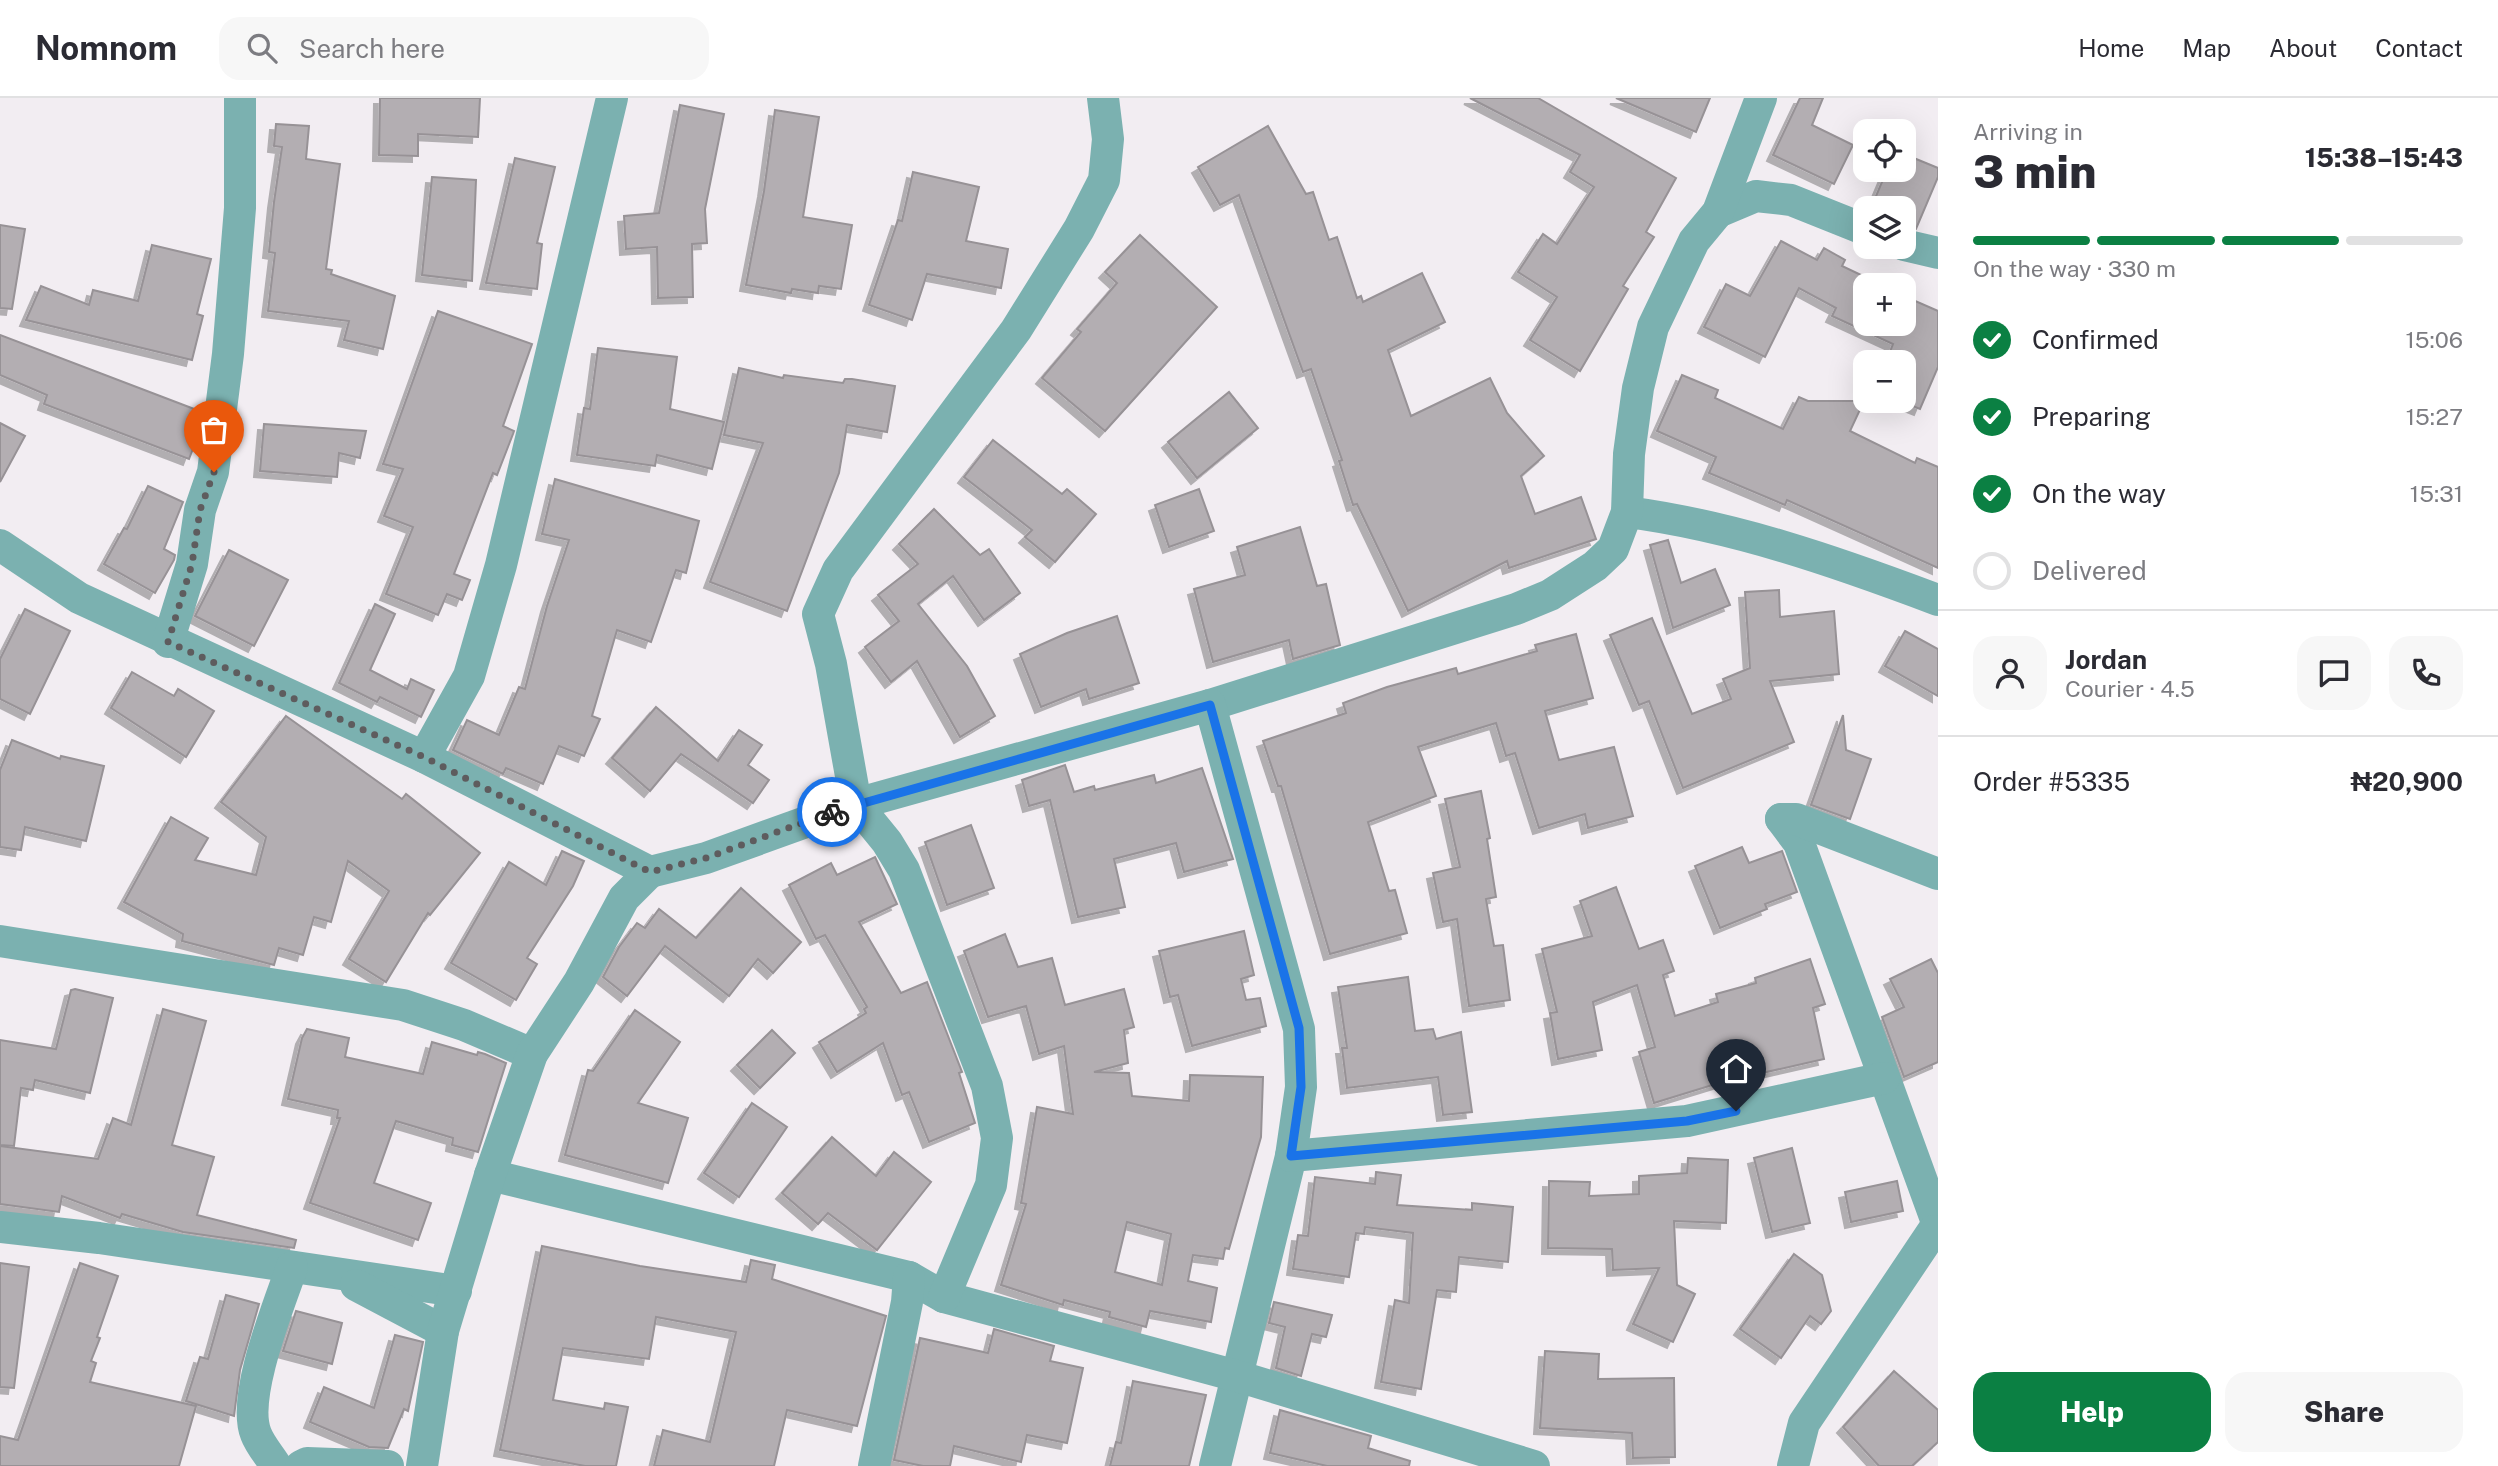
<!DOCTYPE html>
<meta charset="utf-8">
<style>
:root{--surface:#fff;--page:#f7f7f7;--text:#2b2b33;--muted:#7c7c81;--line:#e1e1e2;--accent:#0b8043}
body{margin:0;font-family:"Public Sans",sans-serif;background:var(--page);color:var(--text);height:100vh;display:flex;flex-direction:column;font-size:26px;white-space:nowrap}
*{box-sizing:border-box;margin:0}
p{font-size:23px;color:var(--muted)}
.icon{flex:none;width:38px;height:38px;fill:none;stroke:currentColor;stroke-width:2;stroke-linecap:round;stroke-linejoin:round}
.map{position:relative;flex:1;overflow:hidden}
.panel{display:flex;flex-direction:column;background:var(--surface);width:560px}
.panel>*{flex:none}
.fabs{position:absolute;left:1853px;top:21px;display:grid;gap:14px}
.fabs a{display:grid;place-items:center;width:63px;height:63px;border-radius:14px;background:var(--surface);box-shadow:0 7px 28px #0002;font-size:35px}
.pin{position:absolute;display:grid;place-items:center;width:60px;height:60px;color:#fff;margin:-72px -30px;border-radius:50% 50% 50% 0;rotate:-45deg;box-shadow:0 0 7px #0007}
.pin .icon{rotate:45deg}
.courier{position:absolute;display:grid;place-items:center;width:70px;height:70px;margin:-35px;border:5px solid #1a73e8;border-radius:50%;background:#fff;color:#222;box-shadow:0 2px 9px #0007}
.head em{font-style:normal;font-weight:800}
.head div{display:flex;flex-direction:column-reverse}
.head{display:flex;align-items:center;justify-content:space-between;height:119px;padding:0 35px}
h1{font-size:46px;font-weight:800;line-height:52px}
.bar{display:grid;grid-template-columns:repeat(4,1fr);gap:10px 7px;align-content:center;height:84px;padding:0 35px}
.bar i{height:9px;border-radius:5px;background:var(--line)}
.bar .current{background:var(--accent)}
.bar p{grid-column:span 4}
.line{display:flex;align-items:center;gap:18px;padding:0 35px;border-top:2px solid var(--line)}
.line div{flex:1}
.round{display:grid;place-items:center;flex:none;width:74px;height:74px;border-radius:21px;background:var(--page)}
ol{padding:0 35px;list-style:none}
li{display:flex;align-items:center;gap:21px;height:77px}
li p{margin-inline-start:auto}
li .icon{padding:7px;border-radius:50%;background:var(--accent);color:#fff;stroke-width:4}
li:last-child{color:var(--muted)}
li i{width:38px;height:38px;border:4px solid var(--line);border-radius:50%}
.cta{display:flex;gap:14px;margin-top:auto;padding:14px 35px}
.cta a{flex:1;height:80px;border-radius:21px;background:var(--accent);color:#fff;font-size:28px;font-weight:800;line-height:80px;text-align:center}
.cta a+a{background:var(--page);color:var(--text)}
header{display:flex;align-items:center;gap:42px;box-sizing:border-box;height:98px;padding:0 35px;background:var(--surface);border-bottom:2px solid var(--line)}
header strong{font-size:33px}
nav{display:flex;gap:38px;margin-inline-start:auto;font-size:24px}
.search{width:490px;height:63px;background:var(--page);display:flex;align-items:center;gap:18px;box-sizing:border-box;padding:0 24px;border-radius:21px;color:var(--muted);font-size:26px}
main{display:flex;flex:1;min-height:0}
.map>svg:first-child{display:block}
.building{fill:#b3aeb2;stroke:#979296;stroke-width:2;fill-rule:evenodd;filter:url(#shadow)}
.lines{fill:none;stroke-linecap:round;stroke-linejoin:round}
.minor{stroke:#7bb1b0;stroke-width:32}
.done{stroke:#5e5c5e;stroke-width:7;stroke-dasharray:0 12.6}
.route{stroke:#1a73e8;stroke-width:9}
</style>
<header>
<strong>Nomnom</strong>
<div class="search"><svg class="icon" aria-label="search" viewBox="0 0 24 24"><circle cx="10" cy="10" r="6"/><path d="M15 15l6 6"/></svg>Search here</div>
<nav><a>Home</a><a>Map</a><a>About</a><a>Contact</a></nav>
</header>
<main>
<div class="map">
<svg width="1938" height="1368" viewBox="0 0 1938 1368">
<defs>
<filter id="shadow"><feDropShadow dx="-6" dy="6" stdDeviation="0" flood-color="#0004"/></filter>
</defs>
<rect width="100%" height="100%" fill="#f2edf2"/>
<g class="building">
<polygon points="380,0 480,0 478,39 418,36 418,58 379,57"/>
<polygon points="1470,0 1538,0 1676,80 1646,134 1654,139 1623,188 1628,191 1580,273 1530,242 1557,199 1518,174 1543,136 1557,146 1594,89 1570,74 1580,57"/>
<polygon points="1616,0 1710,0 1696,34"/>
<polygon points="1800,0 1823,0 1812,27 1853,47 1834,86 1773,57"/>
<polygon points="680,7 724,16 705,111 707,145 692,146 693,199 658,200 657,149 626,151 624,118 659,115"/>
<polygon points="775,12 819,19 803,119 852,127 841,191 819,188 818,195 792,191 791,195 746,187 764,93"/>
<polygon points="276,26 309,28 306,61 340,66 326,171 332,172 331,176 395,198 383,251 344,242 349,223 268,213 275,155 269,154 274,104 282,49 274,48"/>
<polygon points="1268,28 1306,96 1313,94 1329,142 1337,139 1357,200 1361,198 1363,204 1422,175 1445,224 1388,252 1411,318 1490,280 1507,315 1544,358 1521,378 1535,416 1581,399 1596,441 1509,470 1507,463 1408,513 1357,406 1353,407 1339,363 1342,362 1311,271 1303,274 1239,97 1220,107 1198,69"/>
<polygon points="1904,56 1938,70 1938,79 1916,131 1904,129 1904,110 1871,110 1887,72 1904,72"/>
<polygon points="515,60 555,69 537,145 542,146 537,191 486,185"/>
<polygon points="913,74 979,89 966,143 1008,151 1001,190 927,176 912,222 869,207 898,122 902,123"/>
<polygon points="432,79 476,82 472,183 422,177"/>
<polygon points="0,127 25,131 12,211 0,210"/>
<polygon points="1140,137 1217,209 1105,333 1042,280 1081,234 1077,231 1117,185 1105,174"/>
<polygon points="1781,143 1817,162 1824,150 1845,162 1842,168 1882,187 1866,187 1866,226 1904,226 1904,198 1938,213 1938,269 1920,311 1900,303 1904,303 1904,264 1886,264 1893,246 1832,218 1836,210 1799,190 1765,259 1704,229 1726,186 1750,198"/>
<polygon points="152,147 211,161 197,216 203,218 192,262 26,222 41,188 89,207 93,192 138,203"/>
<polygon points="438,213 532,246 503,328 514,333 513,336 497,377 493,375 454,476 470,482 462,502 447,496 438,517 386,496 413,429 384,418 403,371 383,366"/>
<polygon points="0,237 202,314 199,335 189,361 44,306 47,297 0,277"/>
<polygon points="598,250 677,259 670,311 724,324 712,371 657,357 655,368 577,357 584,310 590,311"/>
<polygon points="739,270 783,280 784,277 843,285 845,281 852,281 895,288 887,334 847,327 839,375 787,513 710,484 763,345 724,337"/>
<polygon points="1682,277 1718,292 1715,300 1783,331 1799,299 1808,303 1864,303 1850,333 1915,365 1917,360 1938,369 1938,470 1787,402 1785,407 1709,375 1716,359 1657,333"/>
<polygon points="1229,294 1258,330 1197,380 1168,344"/>
<polygon points="0,325 25,338 0,384"/>
<polygon points="264,326 366,333 360,360 339,355 337,379 260,373"/>
<polygon points="993,342 1062,396 1067,391 1096,416 1055,464 1025,439 1032,432 964,379"/>
<polygon points="555,381 699,423 686,475 676,472 651,544 617,532 592,618 600,621 584,658 559,648 543,686 506,670 503,676 453,652 467,622 499,637 519,589 525,591 547,508 569,442 542,436"/>
<polygon points="148,388 183,404 164,451 175,457 174,462 155,495 104,466 124,430 127,431"/>
<polygon points="1199,391 1214,433 1169,449 1155,407"/>
<polygon points="934,411 980,457 989,451 1020,495 984,522 953,478 918,506 967,568 995,618 960,639 917,563 891,584 865,549 899,523 878,497 918,466 899,446"/>
<polygon points="1300,429 1317,488 1326,486 1340,547 1293,561 1289,542 1213,564 1194,491 1245,477 1237,449"/>
<polygon points="1668,442 1681,485 1715,471 1730,507 1673,530 1650,447"/>
<polygon points="229,452 288,482 254,548 195,518"/>
<polygon points="1779,492 1780,519 1834,513 1839,576 1770,583 1794,644 1683,690 1649,603 1639,607 1610,537 1652,520 1692,616 1731,601 1723,581 1750,570 1745,494"/>
<polygon points="375,506 395,516 370,572 407,591 411,581 434,592 421,619 380,599 377,604 339,585"/>
<polygon points="25,511 70,533 30,616 0,601 0,561"/>
<polygon points="1117,518 1139,585 1089,601 1086,591 1041,609 1020,556 1067,535"/>
<polygon points="1905,533 1938,551 1938,598 1885,568"/>
<polygon points="1576,536 1593,600 1545,613 1559,662 1614,649 1633,718 1588,730 1585,716 1539,730 1515,655 1506,658 1496,625 1418,649 1436,698 1368,724 1389,793 1395,792 1407,835 1330,856 1281,688 1278,688 1263,643 1346,615 1343,605 1387,589 1456,570 1458,576 1537,553 1535,547"/>
<polygon points="132,574 174,598 178,591 214,613 186,659 111,610"/>
<polygon points="656,609 718,663 739,632 762,647 748,667 769,682 753,705 681,656 650,693 612,660"/>
<polygon points="1843,617 1846,652 1871,661 1850,721 1811,707"/>
<polygon points="286,618 402,701 406,696 480,755 430,817 428,815 386,884 349,861 389,793 348,763 331,824 314,819 303,857 279,850 274,867 182,843 183,836 124,804 171,719 208,740 195,762 256,777 266,739 221,704"/>
<polygon points="12,642 60,661 61,658 104,668 86,743 25,729 21,752 0,749 0,672"/>
<polygon points="1065,667 1074,694 1094,688 1095,692 1154,677 1156,685 1202,670 1233,761 1184,774 1176,745 1114,761 1125,809 1078,819 1050,702 1029,708 1022,682"/>
<polygon points="1481,693 1490,740 1487,741 1496,799 1486,801 1494,848 1503,847 1510,902 1469,908 1457,821 1443,824 1433,775 1460,769 1445,701"/>
<polygon points="971,727 994,790 947,807 925,744"/>
<polygon points="1742,749 1749,765 1782,753 1797,794 1765,806 1767,811 1720,830 1695,768"/>
<polygon points="562,753 584,763 573,788 527,860 537,866 516,902 451,865 509,764 546,787"/>
<polygon points="875,759 897,806 859,824 901,895 927,884 962,974 959,975 975,1025 929,1044 909,994 902,997 883,945 837,974 819,944 866,915 864,911 867,909 825,837 816,841 789,787 831,765 837,777"/>
<polygon points="1616,789 1639,851 1663,842 1674,873 1663,877 1675,918 1718,904 1716,896 1756,885 1755,880 1810,861 1825,906 1813,910 1824,961 1740,980 1735,980 1733,973 1732,981 1654,1005 1639,954 1655,949 1637,887 1593,904 1602,952 1558,961 1550,915 1557,914 1542,851 1592,838 1580,803"/>
<polygon points="741,790 801,844 773,875 758,861 729,898 665,848 627,898 603,879 619,849 637,825 645,830 659,811 696,840"/>
<polygon points="1244,833 1254,877 1241,881 1246,902 1260,900 1266,928 1192,948 1178,897 1170,899 1159,853"/>
<path d="M1005,836L1018,869L1052,860L1065,907L1124,891L1134,929L1124,932L1128,965L1094,974L1129,975L1132,998L1189,1003L1190,977L1263,979L1261,1039L1229,1151L1225,1150L1223,1161L1193,1157L1188,1183L1217,1190L1211,1224L1150,1213L1146,1229L1109,1219L1110,1214L1064,1202L1063,1207L1001,1187L1026,1106L1021,1105L1037,1009L1073,1016L1064,948L1039,956L1026,908L988,919L964,853ZM1127,1124L1171,1136L1162,1187L1115,1174Z"/>
<polygon points="1931,861 1938,875 1938,964 1904,979 1882,919 1904,909 1890,881"/>
<polygon points="1408,879 1415,933 1433,931 1436,941 1461,934 1472,1014 1443,1017 1438,979 1347,990 1342,950 1347,950 1338,889"/>
<polygon points="75,891 113,900 90,995 35,982 33,992 21,990 14,1048 0,1047 0,942 56,951 71,892"/>
<polygon points="163,911 206,923 172,1047 214,1059 197,1117 296,1142 294,1150 183,1134 122,1116 120,1120 62,1098 59,1114 0,1106 0,1048 98,1061 113,1020 131,1027"/>
<polygon points="635,912 680,944 638,1005 688,1020 668,1085 565,1057 588,972 593,973"/>
<polygon points="307,931 349,940 345,959 423,976 432,944 477,957 478,954 485,956 506,965 478,1054 452,1047 453,1040 396,1023 374,1085 431,1105 418,1142 310,1105 340,1020 337,1020 338,1012 288,1001 302,940"/>
<polygon points="772,932 795,955 760,990 737,967"/>
<polygon points="752,1005 787,1029 739,1099 704,1075"/>
<polygon points="832,1039 876,1078 894,1054 931,1084 877,1152 828,1115 818,1126 782,1095"/>
<polygon points="1792,1050 1810,1125 1772,1134 1754,1060"/>
<polygon points="1688,1060 1728,1062 1726,1125 1674,1123 1677,1187 1695,1196 1673,1244 1633,1226 1659,1170 1613,1172 1612,1151 1548,1150 1549,1083 1590,1084 1589,1098 1639,1096 1639,1078 1687,1075"/>
<polygon points="1376,1074 1401,1077 1397,1107 1472,1112 1472,1105 1513,1109 1508,1164 1459,1159 1456,1194 1437,1192 1421,1291 1381,1284 1395,1202 1409,1205 1413,1135 1365,1129 1364,1136 1356,1135 1349,1179 1293,1171 1298,1137 1308,1138 1315,1079 1375,1086"/>
<polygon points="1897,1083 1903,1113 1851,1124 1845,1094"/>
<polygon points="542,1148 640,1168 746,1184 751,1162 775,1167 772,1181 886,1218 857,1328 787,1312 774,1368 654,1368 663,1332 710,1344 736,1234 656,1219 649,1261 563,1250 553,1302 604,1311 605,1305 628,1309 616,1368 585,1368 500,1352"/>
<polygon points="1794,1156 1822,1177 1831,1213 1821,1226 1810,1218 1781,1260 1740,1231"/>
<polygon points="0,1165 29,1169 14,1290 0,1289"/>
<polygon points="80,1165 118,1178 97,1239 100,1240 91,1263 96,1265 90,1284 196,1308 179,1368 0,1368 0,1338 18,1342"/>
<polygon points="226,1197 259,1206 240,1272 234,1318 186,1303 200,1259 208,1261"/>
<polygon points="1274,1204 1332,1217 1326,1239 1312,1236 1301,1278 1276,1270 1285,1229 1269,1225"/>
<polygon points="296,1213 342,1225 332,1266 283,1253"/>
<polygon points="994,1231 1054,1248 1050,1263 1083,1270 1067,1345 1027,1337 1021,1364 954,1348 950,1368 923,1368 894,1362 920,1240 988,1255"/>
<polygon points="395,1237 423,1244 408,1313 404,1311 388,1350 369,1349 310,1324 324,1289 374,1310"/>
<polygon points="1545,1253 1599,1256 1598,1281 1674,1280 1675,1359 1633,1360 1632,1335 1540,1330"/>
<polygon points="1894,1273 1938,1312 1938,1344 1912,1368 1879,1368 1843,1329"/>
<polygon points="1133,1283 1206,1297 1189,1368 1110,1368 1116,1344 1121,1345"/>
<polygon points="1280,1312 1371,1338 1368,1350 1410,1363 1409,1368 1327,1368 1270,1355"/>
</g>
<g class="lines">
<g class="minor">
<polyline points="1718,114 1756,98 1791,102 1866,132"/>
<polyline points="1904,147 1938,155"/>
<path d="M1627,414C1734,428 1837,464 1938,502"/>
<polyline points="0,447 79,500 424,659 650,774 706,760 856,706 1210,607 1516,511 1550,497 1595,468 1613,451 1627,414 1629,356 1638,290 1653,229 1694,143 1718,114 1761,0"/>
<polyline points="168,544 192,466 200,412 213,374 228,256 240,110 240,0"/>
<polyline points="1210,607 1299,931 1301,989 1291,1058 1215,1368"/>
<polyline points="424,659 469,578 501,467 612,0"/>
<polyline points="1781,721 1799,745 1938,1127"/>
<polyline points="1781,721 1796,721 1938,776"/>
<polyline points="0,843 403,907 464,927 532,956"/>
<polyline points="1291,1058 1687,1023 1884,980"/>
<polyline points="490,1077 909,1179 944,1199 1237,1278 1534,1368"/>
<polyline points="0,1129 99,1140 456,1193"/>
<polyline points="356,1187 443,1233"/>
<polyline points="944,1199 991,1087 997,1040 987,988 904,772 887,744 856,706 831,566 818,516 838,472 1016,232 1079,131 1104,82 1108,41 1103,0"/>
<path d="M276,1368C270,1358 260,1347 256,1336C241,1299 279,1207 292,1169"/>
<polyline points="301,1368 307,1365 388,1368"/>
<polyline points="422,1368 443,1233 490,1077 532,956 579,884 624,800 650,774"/>
<polyline points="874,1368 907,1204 909,1179"/>
<polyline points="1793,1368 1804,1325 1933,1133 1938,1138"/>
</g>
</g>
<g class="lines">
<polyline class="done" points="214,374 200,412 192,466 168,544 424,659 650,774 706,760 832,714"/>
<polyline class="route" points="832,714 1210,607 1299,930 1301,989 1291,1058 1687,1023 1736,1013"/>
</g>
</svg>
<div class="fabs">
<a><svg class="icon" aria-label="locate" viewBox="0 0 24 24"><circle cx="12" cy="12" r="6"/><path d="M12 2v4M12 18v4M2 12h4M18 12h4"/></svg></a>
<a><svg class="icon" aria-label="layers" viewBox="0 0 24 24"><path d="M12 4l9 5-9 5-9-5zM3 14l9 5 9-5"/></svg></a>
<a>+</a>
<a>−</a>
</div>
<div class="pin" style="left:214px;top:374px;background:#ea580c"><svg class="icon" aria-label="bag" viewBox="0 0 24 24"><path d="M5 8h14l-1 12H6zM9 8a3 3 0 0 1 6 0"/></svg></div>
<div class="pin" style="left:1736px;top:1013px;background:#1f2937"><svg class="icon" aria-label="home" viewBox="0 0 24 24"><path d="M3 11l9-7 9 7M6 9v11h12V9"/></svg></div>
<div class="courier" style="left:832px;top:714px"><svg class="icon" aria-label="bike" viewBox="0 0 24 24"><circle cx="6" cy="16" r="4"/><circle cx="18" cy="16" r="4"/><path d="M6 16l4-8h5l3 8M10 8l3 8H6M13 5h3"/></svg></div>
</div>
<section class="panel">
<div class="head"><div><h1>3 min</h1><p>Arriving in</p></div><em>15:38–15:43</em></div>
<div class="bar"><i class="current"></i><i class="current"></i><i class="current"></i><i></i><p>On the way · 330 m</p></div>
<ol>
<li><svg class="icon" aria-label="check" viewBox="0 0 24 24"><path d="M5 12l5 5 9-10"/></svg>Confirmed<p>15:06</p></li>
<li><svg class="icon" aria-label="check" viewBox="0 0 24 24"><path d="M5 12l5 5 9-10"/></svg>Preparing<p>15:27</p></li>
<li><svg class="icon" aria-label="check" viewBox="0 0 24 24"><path d="M5 12l5 5 9-10"/></svg>On the way<p>15:31</p></li>
<li><i></i>Delivered</li>
</ol>
<div class="line" style="height:126px"><a class="round"><svg class="icon" aria-label="person" viewBox="0 0 24 24"><circle cx="12" cy="8" r="4"/><path d="M4 21q1-7 8-7t8 7"/></svg></a><div><b>Jordan</b><p>Courier · 4.5</p></div><a class="round"><svg class="icon" aria-label="chat" viewBox="0 0 24 24"><path d="M4 5h16v11H9l-5 4z"/></svg></a><a class="round"><svg class="icon" aria-label="phone" viewBox="0 0 24 24"><path d="M5 4h4l2 5-3 2q2 4 5 5l2-3 5 2v4C11 20 4 13 5 4z"/></svg></a></div>
<div class="line" style="height:91px"><div>Order #5335</div><b>₦20,900</b></div>
<div class="cta"><a>Help</a><a>Share</a></div>
</section>
</main>
